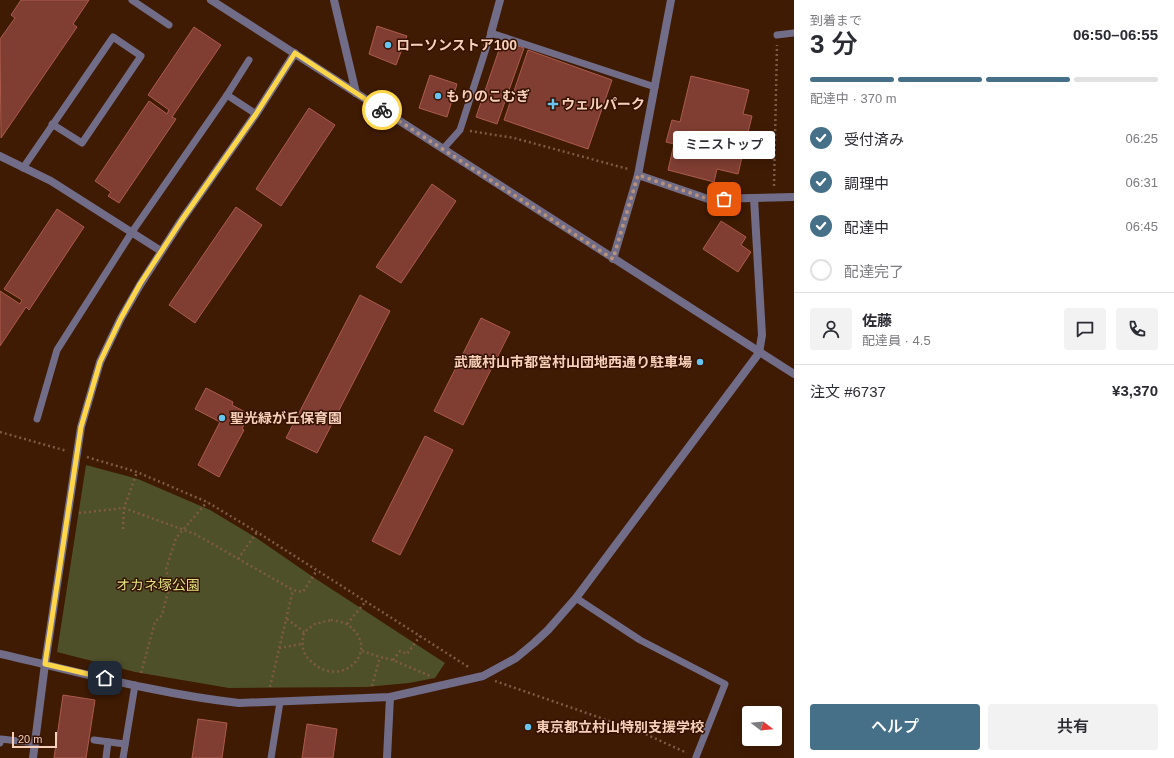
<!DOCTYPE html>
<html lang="ja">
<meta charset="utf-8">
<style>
:root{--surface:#fff;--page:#f2f2f3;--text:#2b2b33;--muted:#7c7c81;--line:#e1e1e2;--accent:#467088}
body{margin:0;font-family:Helvetica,"Noto Sans JP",sans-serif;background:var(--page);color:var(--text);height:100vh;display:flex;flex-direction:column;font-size:15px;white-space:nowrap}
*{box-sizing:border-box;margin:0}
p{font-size:13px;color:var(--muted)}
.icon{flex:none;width:22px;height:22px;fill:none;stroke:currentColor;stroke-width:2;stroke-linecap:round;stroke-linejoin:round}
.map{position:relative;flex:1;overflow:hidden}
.details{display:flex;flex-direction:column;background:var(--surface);width:380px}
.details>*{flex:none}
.needle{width:26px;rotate:106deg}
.fabs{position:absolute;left:742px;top:706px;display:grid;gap:8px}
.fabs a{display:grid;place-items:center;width:40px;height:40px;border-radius:4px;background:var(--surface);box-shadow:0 2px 10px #0003;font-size:20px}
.scale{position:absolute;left:12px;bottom:10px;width:45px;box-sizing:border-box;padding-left:4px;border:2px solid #f8d0ba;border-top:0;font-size:11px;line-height:14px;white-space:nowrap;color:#f8d0ba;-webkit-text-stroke:3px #341100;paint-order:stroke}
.pin{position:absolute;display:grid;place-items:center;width:34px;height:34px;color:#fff;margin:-17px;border-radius:8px;box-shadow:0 2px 6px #0006}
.courier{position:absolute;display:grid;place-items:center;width:40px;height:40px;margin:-20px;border:3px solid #ffd54a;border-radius:50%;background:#fff;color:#222;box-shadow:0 1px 5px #0007}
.bubble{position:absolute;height:28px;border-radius:4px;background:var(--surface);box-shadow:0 2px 10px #0003;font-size:13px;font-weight:600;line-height:28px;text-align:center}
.headline em{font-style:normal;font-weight:600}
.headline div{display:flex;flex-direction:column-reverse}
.headline{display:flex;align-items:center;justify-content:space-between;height:68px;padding:0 16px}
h1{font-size:26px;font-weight:600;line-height:30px}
.bar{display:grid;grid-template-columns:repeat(4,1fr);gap:6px 4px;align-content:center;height:48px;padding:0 16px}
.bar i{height:5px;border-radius:3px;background:var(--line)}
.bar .current{background:var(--accent)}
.bar p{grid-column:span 4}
.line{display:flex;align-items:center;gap:10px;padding:0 16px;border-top:1px solid var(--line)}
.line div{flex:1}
.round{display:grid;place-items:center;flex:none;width:42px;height:42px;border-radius:4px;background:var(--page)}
ol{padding:0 16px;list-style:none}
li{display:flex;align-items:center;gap:12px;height:44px}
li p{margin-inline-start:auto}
li .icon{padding:4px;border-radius:50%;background:var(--accent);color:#fff;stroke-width:4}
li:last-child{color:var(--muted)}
li i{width:22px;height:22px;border:2px solid var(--line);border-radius:50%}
.primary-button{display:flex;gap:8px;margin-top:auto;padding:8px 16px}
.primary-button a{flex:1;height:46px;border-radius:4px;background:var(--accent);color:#fff;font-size:16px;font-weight:600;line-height:46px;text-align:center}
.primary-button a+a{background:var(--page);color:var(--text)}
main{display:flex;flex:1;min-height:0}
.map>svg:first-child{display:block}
.green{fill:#4e502a}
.building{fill:#803e32;stroke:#ac5b4c}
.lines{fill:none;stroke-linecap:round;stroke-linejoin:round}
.path{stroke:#7f5a42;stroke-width:2.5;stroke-dasharray:2 3;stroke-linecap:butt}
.service{stroke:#716d88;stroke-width:7}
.minor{stroke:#716d88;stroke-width:8}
.tertiary{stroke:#716d88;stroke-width:8}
.done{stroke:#b7917a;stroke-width:4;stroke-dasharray:0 7.2}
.route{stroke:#ffd54a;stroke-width:5}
.poi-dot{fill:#68c4f0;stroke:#341100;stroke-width:1.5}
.labels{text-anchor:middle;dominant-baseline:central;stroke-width:3;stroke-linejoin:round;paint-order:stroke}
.poi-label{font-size:14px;font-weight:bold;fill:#f8d0ba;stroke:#341100;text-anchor:start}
.park-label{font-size:14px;fill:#dee37f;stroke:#341100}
</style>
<main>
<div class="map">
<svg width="794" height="758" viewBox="0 0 794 758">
<rect width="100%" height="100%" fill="#3f1b03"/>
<polygon class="green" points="86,465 138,479 210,510 255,537 313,577 445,663 435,678 409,683 366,687 229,688 135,672 57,652"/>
<g class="building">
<polygon points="21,0 89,0 73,24 77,27 1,138 0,39 15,18 11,15"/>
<polygon points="377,26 407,36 396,65 369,54"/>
<polygon points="194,27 221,45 172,117 176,119 119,203 108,196 111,192 95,181 149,101 167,114 169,110 148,95"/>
<polygon points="505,42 524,48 497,124 476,117 501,44"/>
<polygon points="528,50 612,80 588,149 504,120"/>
<polygon points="430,75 457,84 447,117 419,108"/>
<polygon points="691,76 749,90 743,114 752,116 738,174 717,169 714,182 668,170 674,144 666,142 672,120 680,122"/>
<polygon points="309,108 335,125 281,206 256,189"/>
<polygon points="432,184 456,201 401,283 376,267"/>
<polygon points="236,207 262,225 195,323 169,305"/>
<polygon points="57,209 84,227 29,310 26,307 0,346 0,291 20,304 22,300 4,289"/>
<polygon points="721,221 746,237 741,245 751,252 738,272 703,249"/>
<polygon points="360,295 390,311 317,453 286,438"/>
<polygon points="481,318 510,332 463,425 434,411"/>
<polygon points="206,388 233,402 232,405 249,414 242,429 244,430 219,477 198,465 220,422 195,409"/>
<polygon points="425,436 453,450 400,555 372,541"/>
<polygon points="63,695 95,700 86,758 54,758"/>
<polygon points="198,719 227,723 222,758 192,758"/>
<polygon points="307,724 337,729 333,758 302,758"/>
</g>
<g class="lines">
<g class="path">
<polyline points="470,131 514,138 628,169"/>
<polyline points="774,186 777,45"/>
<polyline points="0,432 67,451"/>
<polyline points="87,457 137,472 207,502 257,532 470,668"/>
<polyline points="79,513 124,508 195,534 293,590 303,592 317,570"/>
<polyline points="123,529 124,508 137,472"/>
<polyline points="238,559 257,532"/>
<polyline points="287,619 304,632"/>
<path d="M331,620C336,621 344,622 348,625C382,650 343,688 314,664C302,654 301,647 304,632L315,624Z"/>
<polyline points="347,624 366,601"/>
<polyline points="279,648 302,644"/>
<polyline points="362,651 380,657 393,660 430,676"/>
<polyline points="393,660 400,651 407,654 420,636"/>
<polyline points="141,673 155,622 162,615 170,584 166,569 176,538 207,502"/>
<polyline points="495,681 641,732 687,753"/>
<polyline points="372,686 380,657"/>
<polyline points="270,687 293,590"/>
</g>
<g class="service">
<polyline points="132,0 169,25"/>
<polyline points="777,35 794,33"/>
<polyline points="227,95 256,114"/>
<polyline points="443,149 460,130 491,33 655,87"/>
<polyline points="23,168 113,37 141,56 82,143 52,124"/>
<polyline points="37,419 57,350 132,232 227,95 249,60"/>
<polyline points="576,598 640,640 725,684 696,757"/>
<polyline points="94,740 125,744"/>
<polyline points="0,743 1,739 36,743"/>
<polyline points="106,758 108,742"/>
<polyline points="123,758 135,685"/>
<polyline points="271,758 280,702"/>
</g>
<g class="minor">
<polyline points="334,0 356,93"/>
<polyline points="491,33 500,0"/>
<polyline points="0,156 51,181 161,251"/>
<polyline points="638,175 708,199 794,197"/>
<path d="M0,654C79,672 158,694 239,703L390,697L483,676L516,658L534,643L548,630L576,598L759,353L762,335L754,198"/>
<polyline points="33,758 45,664 81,427 100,362 121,318 140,285 181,221 256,114 295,53"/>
<polyline points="387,758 390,697"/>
</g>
<g class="tertiary">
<polyline points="211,0 794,374"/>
<polyline points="613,259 638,175 671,0"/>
</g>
</g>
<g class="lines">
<polyline class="done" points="382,110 613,259 638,175 708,199 724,199"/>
<polyline class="route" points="105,678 45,664 81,427 100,362 121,318 140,284 181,221 256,114 295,53 382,110"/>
</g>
<g class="poi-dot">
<circle cx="388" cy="45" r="4"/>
<circle cx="438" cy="96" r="4"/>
<path d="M551 98h4v4h4v4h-4v4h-4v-4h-4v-4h4z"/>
<circle cx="700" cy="362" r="4"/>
<circle cx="222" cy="418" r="4"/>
<circle cx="528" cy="727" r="4"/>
</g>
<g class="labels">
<g class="poi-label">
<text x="396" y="45">ローソンストア100</text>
<text x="446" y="96">もりのこむぎ</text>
<text x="561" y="104">ウェルパーク</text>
<text x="692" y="362" text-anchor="end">武蔵村山市都営村山団地西通り駐車場</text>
<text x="230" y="418">聖光緑が丘保育園</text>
<text x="536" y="727">東京都立村山特別支援学校</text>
</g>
<g class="park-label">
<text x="158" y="585">オカネ塚公園</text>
</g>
</g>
</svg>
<div class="fabs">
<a><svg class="needle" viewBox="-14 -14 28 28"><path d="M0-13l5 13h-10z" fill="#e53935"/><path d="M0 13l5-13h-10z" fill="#7c7c81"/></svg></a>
</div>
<div class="scale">20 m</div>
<div class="pin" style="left:724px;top:199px;background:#ea580c"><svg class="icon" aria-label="bag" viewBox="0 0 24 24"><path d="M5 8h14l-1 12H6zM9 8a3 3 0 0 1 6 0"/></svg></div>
<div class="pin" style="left:105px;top:678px;background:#1f2937"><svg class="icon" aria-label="home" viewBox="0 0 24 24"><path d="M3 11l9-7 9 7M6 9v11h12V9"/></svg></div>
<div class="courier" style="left:382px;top:110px"><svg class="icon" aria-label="bike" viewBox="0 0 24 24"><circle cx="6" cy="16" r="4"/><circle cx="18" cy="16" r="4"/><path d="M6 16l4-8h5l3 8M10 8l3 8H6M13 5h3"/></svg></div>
<div class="bubble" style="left:673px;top:131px;width:102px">ミニストップ</div>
</div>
<section class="details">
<div class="headline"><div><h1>3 分</h1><p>到着まで</p></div><em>06:50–06:55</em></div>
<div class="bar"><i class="current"></i><i class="current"></i><i class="current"></i><i></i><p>配達中 · 370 m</p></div>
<ol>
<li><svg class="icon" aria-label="check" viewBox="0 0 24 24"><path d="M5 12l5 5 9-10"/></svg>受付済み<p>06:25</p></li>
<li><svg class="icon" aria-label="check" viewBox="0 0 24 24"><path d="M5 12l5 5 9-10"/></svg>調理中<p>06:31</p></li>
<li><svg class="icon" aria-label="check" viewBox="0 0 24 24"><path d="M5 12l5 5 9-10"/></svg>配達中<p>06:45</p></li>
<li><i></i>配達完了</li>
</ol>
<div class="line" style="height:72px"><a class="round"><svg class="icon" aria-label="person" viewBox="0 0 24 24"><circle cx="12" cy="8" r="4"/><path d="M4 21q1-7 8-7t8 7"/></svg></a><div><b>佐藤</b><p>配達員 · 4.5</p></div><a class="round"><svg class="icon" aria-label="chat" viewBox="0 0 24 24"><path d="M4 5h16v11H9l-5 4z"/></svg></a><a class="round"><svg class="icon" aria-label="phone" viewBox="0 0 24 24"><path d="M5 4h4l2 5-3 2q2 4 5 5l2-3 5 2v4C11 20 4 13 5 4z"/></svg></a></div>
<div class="line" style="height:52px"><div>注文 #6737</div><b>¥3,370</b></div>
<div class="primary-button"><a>ヘルプ</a><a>共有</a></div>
</section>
</main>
